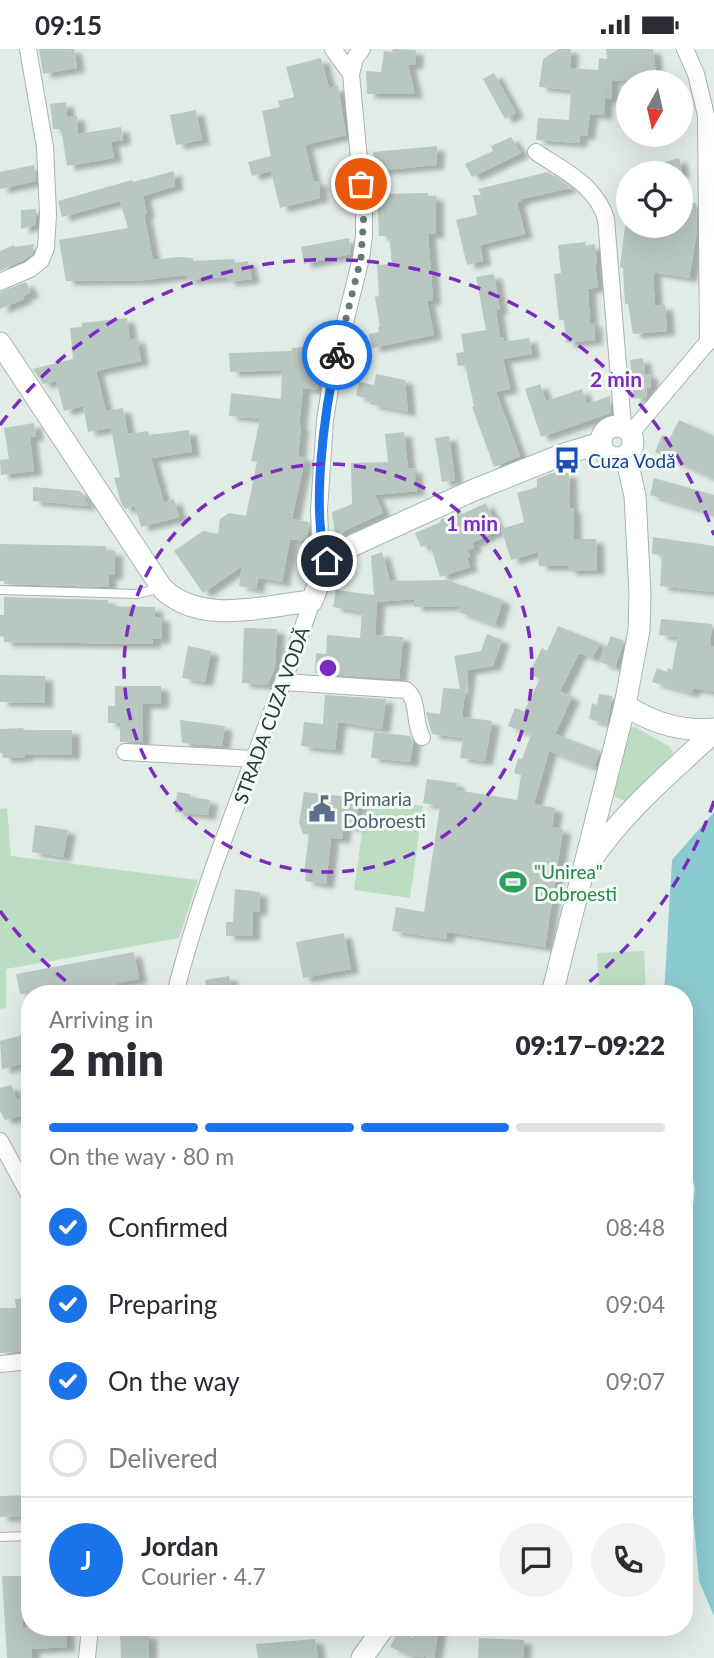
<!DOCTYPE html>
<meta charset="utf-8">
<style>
:root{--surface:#fff;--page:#f2f2f3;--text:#2b2b33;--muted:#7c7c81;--line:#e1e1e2;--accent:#1a73e8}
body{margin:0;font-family:Lato,sans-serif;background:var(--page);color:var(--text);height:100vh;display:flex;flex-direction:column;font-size:26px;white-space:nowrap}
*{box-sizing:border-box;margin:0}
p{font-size:23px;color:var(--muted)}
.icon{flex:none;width:38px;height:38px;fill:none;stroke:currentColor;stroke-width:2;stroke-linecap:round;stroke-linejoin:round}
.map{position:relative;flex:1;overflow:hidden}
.details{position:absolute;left:21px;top:936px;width:672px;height:651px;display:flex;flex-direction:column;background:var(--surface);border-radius:28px;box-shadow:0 7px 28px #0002}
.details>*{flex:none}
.needle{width:46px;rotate:188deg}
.controls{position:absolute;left:616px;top:21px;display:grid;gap:14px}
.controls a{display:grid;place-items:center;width:77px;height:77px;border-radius:50%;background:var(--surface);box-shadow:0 7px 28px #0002;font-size:35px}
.pin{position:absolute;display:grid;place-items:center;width:60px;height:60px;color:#fff;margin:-30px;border:4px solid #fff;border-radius:50%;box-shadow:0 2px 7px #0007}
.courier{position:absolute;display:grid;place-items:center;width:70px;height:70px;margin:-35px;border:5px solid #1a73e8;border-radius:50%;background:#fff;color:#222;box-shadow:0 2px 9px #0007}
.head em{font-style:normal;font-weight:800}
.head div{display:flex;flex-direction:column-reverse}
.head{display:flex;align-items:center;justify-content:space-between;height:119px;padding:0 28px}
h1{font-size:46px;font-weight:800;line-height:52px}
.bar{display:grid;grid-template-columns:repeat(4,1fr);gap:10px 7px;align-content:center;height:84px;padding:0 28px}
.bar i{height:9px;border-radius:5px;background:var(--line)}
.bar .current{background:var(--accent)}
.bar p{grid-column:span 4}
.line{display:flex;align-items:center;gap:18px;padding:0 28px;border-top:2px solid var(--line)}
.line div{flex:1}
.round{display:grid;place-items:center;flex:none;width:74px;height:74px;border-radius:37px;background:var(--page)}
ol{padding:0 28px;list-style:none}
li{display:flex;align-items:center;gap:21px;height:77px}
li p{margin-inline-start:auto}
li .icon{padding:7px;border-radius:50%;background:var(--accent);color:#fff;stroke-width:4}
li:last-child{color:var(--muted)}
li i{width:38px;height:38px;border:4px solid var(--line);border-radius:50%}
.status{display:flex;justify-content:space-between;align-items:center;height:49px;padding:0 35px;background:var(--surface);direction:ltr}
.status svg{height:19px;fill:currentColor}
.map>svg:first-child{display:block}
.green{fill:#bcddc2}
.water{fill:#8bcad0}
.building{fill:#b8c7c0;filter:url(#shadow)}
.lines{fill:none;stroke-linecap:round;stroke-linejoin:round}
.lane-casing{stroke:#a5b4ae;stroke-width:10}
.street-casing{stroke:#a5b4ae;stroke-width:18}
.secondary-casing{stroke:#a1b8ae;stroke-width:23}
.lane{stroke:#fff;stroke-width:8}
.street{stroke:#fff;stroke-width:16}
.secondary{stroke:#fff;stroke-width:21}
.done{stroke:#657a73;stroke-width:7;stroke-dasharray:0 12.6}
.route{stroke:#1a73e8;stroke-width:9}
.ring{fill:none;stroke:#7b2cbf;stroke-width:3.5;stroke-dasharray:12 9}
.labels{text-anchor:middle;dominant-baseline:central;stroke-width:6;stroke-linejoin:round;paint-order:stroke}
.transit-label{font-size:19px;fill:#164399;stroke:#f3f9f5;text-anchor:start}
.street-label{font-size:19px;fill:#223d34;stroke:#f3f9f5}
.service-label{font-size:19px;fill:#4e5e75;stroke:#f3f9f5;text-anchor:start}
.leisure-label{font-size:19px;fill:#27864d;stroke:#f3f9f5;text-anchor:start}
.centre{fill:#7b2cbf;stroke:#f3f9f5;stroke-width:3.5}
.ring-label{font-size:21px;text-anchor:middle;font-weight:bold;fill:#7b2cbf;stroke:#f3f9f5;stroke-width:6;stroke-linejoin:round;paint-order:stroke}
</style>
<div class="status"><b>09:15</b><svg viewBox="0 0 49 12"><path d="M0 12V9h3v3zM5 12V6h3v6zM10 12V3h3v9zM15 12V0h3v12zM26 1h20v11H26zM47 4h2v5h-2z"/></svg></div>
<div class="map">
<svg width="714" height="1609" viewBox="0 0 714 1609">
<defs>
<filter id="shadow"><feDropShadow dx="8" dy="4.5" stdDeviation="2" flood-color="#0004"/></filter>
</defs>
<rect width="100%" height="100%" fill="#e2ece7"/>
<g class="green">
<polygon points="629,678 635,678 669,697 673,704 630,750 625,752 615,748 614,744"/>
<polygon points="367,749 423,757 410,849 354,841"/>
<polygon points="7,759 11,807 198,831 179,889 6,920 6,959 0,960 0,760"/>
<polygon points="644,902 646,945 599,945 597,904"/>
</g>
<polygon class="water" points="714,763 714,1567 699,1532 684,1362 690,1292 684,1250 684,1172 693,1157 695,1140 684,1089 684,945 664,945 672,811"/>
<g class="building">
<polygon points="39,0 74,0 77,19 43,25"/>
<polygon points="393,0 416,1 415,16 408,16 415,45 367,45 366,22 381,23 384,2 392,3"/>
<polygon points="559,0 571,0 570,19 598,21 599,9 607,10 606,0 653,0 657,33 612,31 611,50 605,50 604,66 590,65 587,87 580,86 579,94 536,91 538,69 569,71 571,41 539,38 543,10"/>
<polygon points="321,9 329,39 338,37 346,86 305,96 314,133 319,132 320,149 280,159 271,122 252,127 248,113 271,107 262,62 280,58 278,52 294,48 286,18"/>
<polygon points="494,24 516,64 505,70 483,30"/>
<polygon points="66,53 67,67 77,67 78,85 121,78 123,91 111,93 114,109 67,117 61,80 53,80 50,55"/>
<polygon points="196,61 202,91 176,96 170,66"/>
<polygon points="511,88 521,104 472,128 465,115 493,102 491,97"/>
<polygon points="437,97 436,116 375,122 373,103"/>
<polygon points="679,109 682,124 639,124 639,121"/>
<polygon points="34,116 36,132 0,140 0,123"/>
<polygon points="174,122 175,137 143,147 147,164 144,165 153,211 178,208 193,209 193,212 234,210 235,214 248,212 252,230 227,233 227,228 186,231 186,226 146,231 66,232 59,191 128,179 120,152 62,168 58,152 132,131 133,133"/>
<polygon points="548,123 571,139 522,150 522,152 517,153 525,185 480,196 483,212 467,216 456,171 477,166 473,146 481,146 478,140"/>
<polygon points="428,144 428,147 436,147 436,185 428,185 433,251 427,252 434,286 372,299 369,285 379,283 378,278 380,278 375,248 379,247 377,216 392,215 389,187 379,187 377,145"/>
<polygon points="681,152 696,154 697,183 689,229 653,223 655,257 665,256 667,282 633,285 628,255 625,255 623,219 620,218 625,177 681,177"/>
<polygon points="36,160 35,176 21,180 21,161"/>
<polygon points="349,189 351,205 304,215 301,198"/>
<polygon points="585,193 586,197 595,195 597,216 595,216 598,238 588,240 590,274 594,274 595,291 566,294 564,271 559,271 554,225 561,224 558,196"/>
<polygon points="34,195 32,205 24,211 0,222 0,202 14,196 15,198"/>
<polygon points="494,225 500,261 496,261 500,288 503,288 504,293 529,289 532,305 503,310 510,340 496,343 520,407 494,418 472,358 474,357 465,316 458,317 456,304 464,303 461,285 486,281 476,228"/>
<polygon points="26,233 31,244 23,247 24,250 0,260 0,243"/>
<polygon points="127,269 130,291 137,289 141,312 96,322 106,362 123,359 128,385 148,382 149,386 189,381 192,403 151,409 164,453 174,450 179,468 141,478 135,457 125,460 121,454 114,429 120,428 111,379 88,383 83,357 64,362 56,332 43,335 33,320 73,310 70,279 82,278 82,274"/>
<polygon points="308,298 308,301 326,300 327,304 326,308 310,311 317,313 317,323 320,323 318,341 303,339 299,376 301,377 298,407 305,409 292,470 309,473 307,492 290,490 282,533 258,529 256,540 239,537 242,517 203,544 174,502 203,482 218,485 220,470 229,464 246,467 257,413 251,412 260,370 229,367 231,344 281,350 282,321 230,323 229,304 292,302 291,299"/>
<polygon points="643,309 645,325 650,325 651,339 646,339 647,348 634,350 630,311"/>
<polygon points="376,325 405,331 408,363 370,355 371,350 356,347 359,333 374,336"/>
<polygon points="540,335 546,352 582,340 587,355 610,347 611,364 541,388 525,340"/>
<polygon points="679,371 714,387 714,430 655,403 662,386 670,389"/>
<polygon points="34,374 36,387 30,388 34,422 1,426 0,411 9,410 4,379"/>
<polygon points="404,383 408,420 414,419 417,442 375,446 383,464 335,486 332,463 352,455 351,414 388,413 385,385"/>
<polygon points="449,387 455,431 442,433 435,389"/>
<polygon points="551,424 569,424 570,459 573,459 574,490 596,490 597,521 568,522 568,517 539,517 538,503 511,511 501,480 524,473 517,444 537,438 537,430"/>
<polygon points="654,429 714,446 714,465 650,446"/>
<polygon points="33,438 80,442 89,457 33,452"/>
<polygon points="486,454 499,481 472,494 474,499 467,501 470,507 467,508 470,518 440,528 430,495 421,498 415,484 441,473 440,471 452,465 461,462 462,465"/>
<polygon points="653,488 714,497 714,543 660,537 662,506 652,505"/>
<polygon points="0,495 106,497 106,502 115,502 115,526 109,526 108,538 4,535 4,532 0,532"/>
<polygon points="382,503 390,532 447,531 503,551 495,576 458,563 460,557 414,558 414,550 377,553 375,586 403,588 399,630 315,624 316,604 326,605 327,586 360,589 362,563 333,558 336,541 374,546 371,507"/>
<polygon points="4,548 108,551 108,557 155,558 155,568 162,568 162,590 153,590 153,595 4,593 4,588 0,587 0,566 4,566"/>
<polygon points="661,570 712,575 710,597 714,598 714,643 693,639 691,644 652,633 657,619 667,623 668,619 672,621 678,588 659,586"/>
<polygon points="558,577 600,594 592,609 579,604 560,642 572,648 555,685 600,702 594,719 549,702 534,755 555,759 552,778 563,780 545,898 447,883 446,890 392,882 396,858 424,863 440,757 423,754 427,730 457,734 456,741 517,751 521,726 514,724 518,709 522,710 531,686 508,677 515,659 524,662 540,630 529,625 542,599 547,602"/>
<polygon points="244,579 277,580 275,619 267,636 242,634"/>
<polygon points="487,585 502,591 493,617 468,621 462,668 492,672 485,712 460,709 463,689 432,685 426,663 440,665 443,639 460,640 454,607 481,602"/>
<polygon points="611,587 624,592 615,619 600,613 604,596 607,597"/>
<polygon points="188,597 211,602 205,633 182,629"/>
<polygon points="0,626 45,627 45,654 0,653"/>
<polygon points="115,637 161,637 161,655 143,655 142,693 120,693 120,674 108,674 108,657 115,657"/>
<polygon points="599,645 612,647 607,675 589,670 592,654 597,656"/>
<polygon points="325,646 386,650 382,680 338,673 335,701 301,697 304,673 323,675"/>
<polygon points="180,671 225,677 222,697 182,694"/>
<polygon points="23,679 24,681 72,681 72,706 25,705 25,708 3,709 2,704 0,704 0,680"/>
<polygon points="374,683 410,687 413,693 410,713 371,709"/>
<polygon points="177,743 190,745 190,748 210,751 208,766 175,763"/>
<polygon points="304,743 359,749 355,778 344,776 342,790 331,789 326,835 305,832 306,823 304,823 309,785 303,785 299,774"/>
<polygon points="35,776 68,781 63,808 32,803"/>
<polygon points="235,840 260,843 259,863 253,862 252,887 226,887 226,873 233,873"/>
<polygon points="344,884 351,920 303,929 296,893"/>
<polygon points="134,903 139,930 117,934 119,945 85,945 84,940 58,945 20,945 16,925"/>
<polygon points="229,927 232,945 207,945 205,931"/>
<polygon points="30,984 30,1013 2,1020 0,992"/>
<polygon points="11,1036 17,1051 30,1047 30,1064 5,1071 0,1062 0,1039"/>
<polygon points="30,1249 30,1302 0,1304 0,1259 16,1259 15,1250"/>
<polygon points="30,1446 30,1467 0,1468 0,1447"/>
<polygon points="2,1527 30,1527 30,1544 21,1544 23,1579 66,1578 67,1598 32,1600 32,1609 7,1609"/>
<polygon points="413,1578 439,1578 434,1609 409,1606 390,1598 398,1582 413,1589"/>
<polygon points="120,1585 149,1585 149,1609 121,1609"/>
<polygon points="479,1589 524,1591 523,1609 478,1609"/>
<polygon points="315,1590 318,1609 258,1609 256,1595"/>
</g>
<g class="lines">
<g class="lane-casing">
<g id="lane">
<polyline points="0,541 137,545 161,539"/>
<polyline points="0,1488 30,1487"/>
</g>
</g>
<g class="street-casing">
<g id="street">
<polyline points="333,0 351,25"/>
<polyline points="685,0 696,25 706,66 708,294"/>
<path d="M536,103C564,122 596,136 606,170L623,377"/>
<polyline points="0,233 30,220 41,211 46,199 48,165 45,98 28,0"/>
<polyline points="631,384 712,288"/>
<polyline points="327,512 320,487 319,461 325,371 333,322 361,209 364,187 364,163 351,25 355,9 362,0"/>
<path d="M284,633L406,641C420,652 413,674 422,688"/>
<polyline points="125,703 255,710"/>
<path d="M175,945C209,810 268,683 312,552"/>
<polyline points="0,1092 30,1147"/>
<polyline points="0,1315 30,1312"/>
<polyline points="87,1609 90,1578"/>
</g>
</g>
<g class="secondary-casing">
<g id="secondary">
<path d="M0,294L162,539C200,577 264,557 312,552L327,512L345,500L474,441L564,405L601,394"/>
<circle cx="617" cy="393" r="16"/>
<path d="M625,656C652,674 681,683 714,680"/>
<path d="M590,813C623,763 670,724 714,683"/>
<polyline points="552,945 625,656 639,581 640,545 635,447 626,407"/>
<polyline points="362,1609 384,1578"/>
</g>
</g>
<use href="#lane" class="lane"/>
<use href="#street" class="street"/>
<use href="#secondary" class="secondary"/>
</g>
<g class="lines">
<polyline class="done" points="337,306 361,209 364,163 361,135"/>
<path class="route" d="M327,512C310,463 325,358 337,306"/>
</g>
<g class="ring">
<circle cx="328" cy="619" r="204"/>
<path d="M714 752A408 408 0 0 1 574 945M82 945A408 408 0 0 1 0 862M0 376A408 408 0 0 1 714 486"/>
</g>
<defs>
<g id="bus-bare" transform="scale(2.1)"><path d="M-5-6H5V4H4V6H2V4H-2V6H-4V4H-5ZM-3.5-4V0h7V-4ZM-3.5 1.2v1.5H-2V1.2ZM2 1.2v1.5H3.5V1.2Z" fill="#1a4fb4" stroke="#f3f9f5" stroke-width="2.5" paint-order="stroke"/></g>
<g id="civic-bare" transform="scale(2.1)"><path d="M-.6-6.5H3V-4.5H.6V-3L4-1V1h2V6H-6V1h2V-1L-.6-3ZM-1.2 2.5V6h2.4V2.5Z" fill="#5c6f8a" stroke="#f3f9f5" stroke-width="2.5" paint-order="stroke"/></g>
<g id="stadium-bare" transform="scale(2.1)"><path d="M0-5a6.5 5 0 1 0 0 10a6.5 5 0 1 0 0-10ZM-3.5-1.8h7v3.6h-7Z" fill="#2e9e5b" stroke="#f3f9f5" stroke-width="2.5" paint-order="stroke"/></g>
</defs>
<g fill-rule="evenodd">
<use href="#bus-bare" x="567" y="411"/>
<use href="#civic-bare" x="322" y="760"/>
<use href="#stadium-bare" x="513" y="833"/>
</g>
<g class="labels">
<g class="transit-label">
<text x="588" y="411">Cuza Vodă</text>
</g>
<g class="street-label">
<text transform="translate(271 666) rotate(-70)">STRADA CUZA VODĂ</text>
</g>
<g class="service-label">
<text x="343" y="749">Primaria<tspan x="343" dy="22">Dobroesti</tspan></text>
</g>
<g class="leisure-label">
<text x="534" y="822">"Unirea"<tspan x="534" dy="22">Dobroesti</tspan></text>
</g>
</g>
<circle cx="328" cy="619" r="10" class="centre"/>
<g class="ring-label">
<text x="616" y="338">2 min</text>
<text x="472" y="482">1 min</text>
</g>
</svg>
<div class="controls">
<a><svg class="needle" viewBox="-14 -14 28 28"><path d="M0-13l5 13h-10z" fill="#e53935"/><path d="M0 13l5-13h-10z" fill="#7c7c81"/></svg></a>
<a><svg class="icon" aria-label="locate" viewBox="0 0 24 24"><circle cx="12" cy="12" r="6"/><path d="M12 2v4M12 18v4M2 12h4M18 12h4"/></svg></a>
</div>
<div class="pin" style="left:361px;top:135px;background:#ea580c"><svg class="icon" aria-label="bag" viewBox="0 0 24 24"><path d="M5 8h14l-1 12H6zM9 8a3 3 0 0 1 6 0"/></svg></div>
<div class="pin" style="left:327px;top:512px;background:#1f2937"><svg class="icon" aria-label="home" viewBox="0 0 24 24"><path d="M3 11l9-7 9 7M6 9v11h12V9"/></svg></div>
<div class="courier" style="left:337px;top:306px"><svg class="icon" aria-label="bike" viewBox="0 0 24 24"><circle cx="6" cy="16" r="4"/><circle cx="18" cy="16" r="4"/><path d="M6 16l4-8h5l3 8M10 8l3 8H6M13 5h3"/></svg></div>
<section class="details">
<div class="head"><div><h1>2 min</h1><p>Arriving in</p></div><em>09:17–09:22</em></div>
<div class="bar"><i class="current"></i><i class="current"></i><i class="current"></i><i></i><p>On the way · 80 m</p></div>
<ol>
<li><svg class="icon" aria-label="check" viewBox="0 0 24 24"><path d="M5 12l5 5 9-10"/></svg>Confirmed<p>08:48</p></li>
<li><svg class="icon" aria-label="check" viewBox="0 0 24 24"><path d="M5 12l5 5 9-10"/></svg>Preparing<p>09:04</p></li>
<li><svg class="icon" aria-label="check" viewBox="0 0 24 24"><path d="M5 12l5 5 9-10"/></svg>On the way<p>09:07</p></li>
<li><i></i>Delivered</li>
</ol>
<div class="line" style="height:126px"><b class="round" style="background:var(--accent);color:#fff">J</b><div><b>Jordan</b><p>Courier · 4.7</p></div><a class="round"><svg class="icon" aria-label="chat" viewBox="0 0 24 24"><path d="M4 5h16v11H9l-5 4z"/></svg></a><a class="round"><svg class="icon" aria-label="phone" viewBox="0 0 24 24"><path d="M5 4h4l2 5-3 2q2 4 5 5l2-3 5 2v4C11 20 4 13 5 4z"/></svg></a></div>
</section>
</div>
